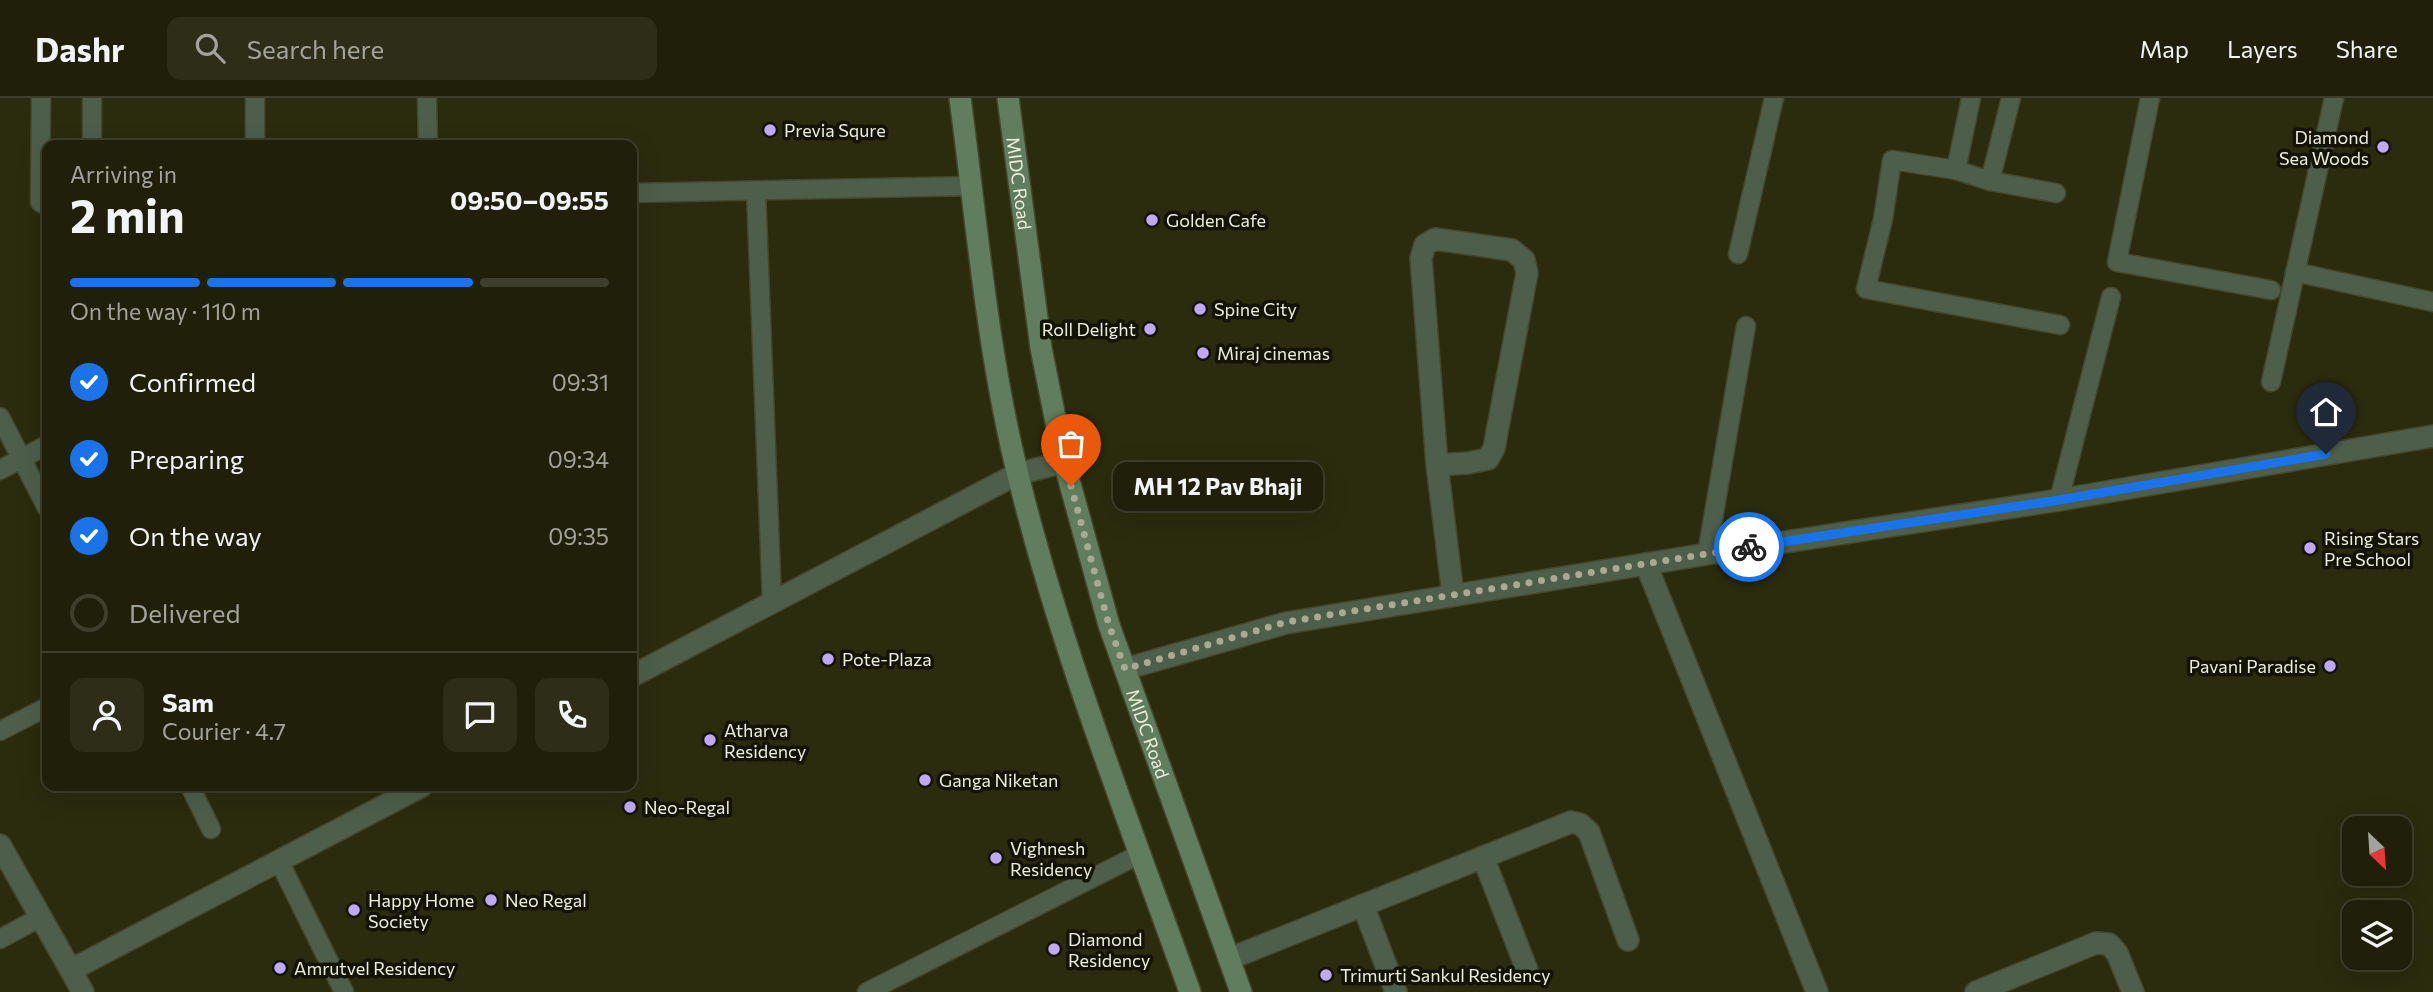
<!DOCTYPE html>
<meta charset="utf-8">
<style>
:root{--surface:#20200a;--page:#2d2d18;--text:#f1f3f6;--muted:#a2a39c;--line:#3d3e2b;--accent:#1a73e8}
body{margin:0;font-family:Commissioner,sans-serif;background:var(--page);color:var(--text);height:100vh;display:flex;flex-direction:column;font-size:26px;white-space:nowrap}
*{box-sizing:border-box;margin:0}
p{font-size:23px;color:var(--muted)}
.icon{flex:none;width:38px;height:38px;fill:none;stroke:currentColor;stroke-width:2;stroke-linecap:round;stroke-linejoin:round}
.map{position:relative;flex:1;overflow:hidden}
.side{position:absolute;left:42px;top:42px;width:595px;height:651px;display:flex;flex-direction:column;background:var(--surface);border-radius:14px;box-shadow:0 7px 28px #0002,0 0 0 2px var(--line)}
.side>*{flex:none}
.needle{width:46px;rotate:155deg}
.controls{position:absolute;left:2342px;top:718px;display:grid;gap:14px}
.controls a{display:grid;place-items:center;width:70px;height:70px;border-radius:14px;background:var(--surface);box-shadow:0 7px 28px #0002,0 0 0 2px var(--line);font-size:35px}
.pin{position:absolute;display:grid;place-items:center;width:60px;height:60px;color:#fff;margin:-72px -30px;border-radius:50% 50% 50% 0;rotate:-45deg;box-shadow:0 0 7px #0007}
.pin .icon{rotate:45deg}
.courier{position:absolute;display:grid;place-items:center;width:70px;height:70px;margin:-35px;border:5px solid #1a73e8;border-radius:50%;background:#fff;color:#222;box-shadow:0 2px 9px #0007}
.bubble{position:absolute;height:49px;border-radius:14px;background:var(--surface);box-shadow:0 7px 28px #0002,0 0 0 2px var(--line);font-size:23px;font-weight:700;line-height:49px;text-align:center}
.summary em{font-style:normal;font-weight:700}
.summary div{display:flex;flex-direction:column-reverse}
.summary{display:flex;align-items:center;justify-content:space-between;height:119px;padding:0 28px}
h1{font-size:46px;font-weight:700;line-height:52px}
.bar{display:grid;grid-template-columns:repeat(4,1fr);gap:10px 7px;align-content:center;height:84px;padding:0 28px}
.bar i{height:9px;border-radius:5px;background:var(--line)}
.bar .active{background:var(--accent)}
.bar p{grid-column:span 4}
.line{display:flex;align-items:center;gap:18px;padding:0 28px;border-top:2px solid var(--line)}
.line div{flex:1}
.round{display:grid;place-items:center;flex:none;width:74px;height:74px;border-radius:14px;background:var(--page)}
ol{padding:0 28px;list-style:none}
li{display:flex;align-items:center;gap:21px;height:77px}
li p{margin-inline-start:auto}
li .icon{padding:7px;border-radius:50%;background:var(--accent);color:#fff;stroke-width:4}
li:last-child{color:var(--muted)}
li i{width:38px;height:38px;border:4px solid var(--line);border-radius:50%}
header{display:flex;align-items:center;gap:42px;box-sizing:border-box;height:98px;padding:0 35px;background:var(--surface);border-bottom:2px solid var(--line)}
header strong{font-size:33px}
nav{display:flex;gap:38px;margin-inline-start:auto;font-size:24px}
.search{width:490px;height:63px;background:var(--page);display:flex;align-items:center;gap:18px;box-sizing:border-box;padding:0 24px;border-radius:14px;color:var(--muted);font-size:26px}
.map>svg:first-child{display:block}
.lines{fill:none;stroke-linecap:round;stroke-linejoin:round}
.service-casing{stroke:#46462b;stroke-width:21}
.minor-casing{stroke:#46462b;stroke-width:24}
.secondary-casing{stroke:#46462b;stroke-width:24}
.service{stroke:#4d5f4b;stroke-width:18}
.minor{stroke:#4d5f4b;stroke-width:21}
.secondary{stroke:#607d5d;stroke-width:21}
.done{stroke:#a9a994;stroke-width:7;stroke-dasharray:0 12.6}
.route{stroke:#1a73e8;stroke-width:9}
.poi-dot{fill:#bda9f5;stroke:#131307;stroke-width:2.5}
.labels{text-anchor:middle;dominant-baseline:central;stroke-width:7;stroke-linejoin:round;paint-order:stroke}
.poi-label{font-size:18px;fill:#ededdc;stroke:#131307;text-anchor:start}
.street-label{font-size:18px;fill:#ededdc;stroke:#131307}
</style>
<header>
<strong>Dashr</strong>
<div class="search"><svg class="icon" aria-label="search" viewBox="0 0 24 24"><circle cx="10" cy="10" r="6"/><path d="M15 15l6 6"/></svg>Search here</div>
<nav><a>Map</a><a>Layers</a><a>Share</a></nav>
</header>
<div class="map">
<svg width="2433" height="894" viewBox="0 0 2433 894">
<rect width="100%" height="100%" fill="#2b2b0e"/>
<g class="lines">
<g class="service-casing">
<g id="service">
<polyline points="41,0 40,104 47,108"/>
<polyline points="427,0 428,47"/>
<polyline points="1971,0 1956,72 1892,62 1883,121 1866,191 2060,227"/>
<polyline points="2011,0 1990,83 2056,95"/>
<polyline points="2150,0 2117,164 2271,192"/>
<polyline points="92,47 92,0"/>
<polyline points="255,47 255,0"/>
<polyline points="1956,72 1990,83"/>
<polyline points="756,93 772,504"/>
<polyline points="632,95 972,88"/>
<polyline points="1738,156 1774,0"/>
<polyline points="2295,174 2433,204"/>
<polyline points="2271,284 2334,0"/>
<polyline points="0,319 47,410"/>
<polyline points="0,372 47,347"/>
<polyline points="2059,402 2111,199"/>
<polyline points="1707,456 1746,228"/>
<polyline points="0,633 47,609"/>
<polyline points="190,688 211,731"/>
<polyline points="279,763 344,894"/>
<polyline points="0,841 41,819"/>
<polyline points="867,894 1140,756"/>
</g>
</g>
<g class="minor-casing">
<g id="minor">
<polyline points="1437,367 1468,365 1488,361 1494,350 1527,175 1524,162 1512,152 1435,141 1425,147 1421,160 1437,367 1453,497"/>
<polyline points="1646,466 1817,894"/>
<polyline points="1125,571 1286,525 1707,456 2059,402 2433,338"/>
<polyline points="632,578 1017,376 1064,364"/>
<polyline points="0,747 83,894"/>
<polyline points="1483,759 1527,872"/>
<polyline points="1363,807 1396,894"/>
<polyline points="1229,861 1571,724 1580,726 1589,734 1628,842"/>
<polyline points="71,872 422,688"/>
<polyline points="1976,894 2096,845 2109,846 2117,855 2133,894"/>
</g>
</g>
<g class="secondary-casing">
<g id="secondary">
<path d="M960,0C977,126 987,253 1018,377C1061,553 1129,723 1190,894"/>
<path id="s1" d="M1008,0L1041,250L1064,364L1109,527L1241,894"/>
</g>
</g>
<use href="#service" class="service"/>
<use href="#minor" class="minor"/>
<use href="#secondary" class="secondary"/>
</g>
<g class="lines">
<polyline class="done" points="1071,388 1109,527 1125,571 1286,524 1749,449"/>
<polyline class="route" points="1749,449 2059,402 2326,356"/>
</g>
<g class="poi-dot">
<circle cx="770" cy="32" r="7"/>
<circle cx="2383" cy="49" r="7"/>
<circle cx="1152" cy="122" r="7"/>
<circle cx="1200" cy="211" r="7"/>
<circle cx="1150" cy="231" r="7"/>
<circle cx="1203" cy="255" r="7"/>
<circle cx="2310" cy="450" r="7"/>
<circle cx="828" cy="561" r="7"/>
<circle cx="2330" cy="568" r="7"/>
<circle cx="710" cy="642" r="7"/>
<circle cx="925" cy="682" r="7"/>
<circle cx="630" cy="709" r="7"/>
<circle cx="996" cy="760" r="7"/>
<circle cx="491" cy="802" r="7"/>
<circle cx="354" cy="812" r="7"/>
<circle cx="1054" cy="851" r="7"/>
<circle cx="280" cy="870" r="7"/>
<circle cx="1326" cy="877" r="7"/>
</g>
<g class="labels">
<g class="poi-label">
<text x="784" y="32">Previa Squre</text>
<text x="2369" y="39" text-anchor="end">Diamond<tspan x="2369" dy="21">Sea Woods</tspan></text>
<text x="1166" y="122">Golden Cafe</text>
<text x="1214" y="211">Spine City</text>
<text x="1136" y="231" text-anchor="end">Roll Delight</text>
<text x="1217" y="255">Miraj cinemas</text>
<text x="2324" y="440">Rising Stars<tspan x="2324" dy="21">Pre School</tspan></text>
<text x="842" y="561">Pote-Plaza</text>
<text x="2316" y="568" text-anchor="end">Pavani Paradise</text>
<text x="724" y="632">Atharva<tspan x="724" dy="21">Residency</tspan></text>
<text x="939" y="682">Ganga Niketan</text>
<text x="644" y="709">Neo-Regal</text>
<text x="1010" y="750">Vighnesh<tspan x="1010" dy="21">Residency</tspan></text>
<text x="368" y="802">Happy Home<tspan x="368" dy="21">Society</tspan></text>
<text x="505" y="802">Neo Regal</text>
<text x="1068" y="841">Diamond<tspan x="1068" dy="21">Residency</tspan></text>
<text x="294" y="870">Amrutvel Residency</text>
<text x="1340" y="877">Trimurti Sankul Residency</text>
</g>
<g class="street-label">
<text stroke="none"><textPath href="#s1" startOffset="86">MIDC Road</textPath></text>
<text stroke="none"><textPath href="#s1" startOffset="653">MIDC Road</textPath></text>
</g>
</g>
</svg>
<div class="controls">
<a><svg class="needle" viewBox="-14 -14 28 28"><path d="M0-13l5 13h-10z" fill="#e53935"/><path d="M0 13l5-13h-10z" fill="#a2a39c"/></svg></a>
<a><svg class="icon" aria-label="layers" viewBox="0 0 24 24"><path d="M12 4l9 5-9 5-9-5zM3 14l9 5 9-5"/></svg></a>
</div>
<div class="pin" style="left:1071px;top:388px;background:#ea580c"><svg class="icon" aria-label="bag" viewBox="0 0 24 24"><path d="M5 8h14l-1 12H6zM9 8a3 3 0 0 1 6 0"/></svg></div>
<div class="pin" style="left:2326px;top:356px;background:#1f2937"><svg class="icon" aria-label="home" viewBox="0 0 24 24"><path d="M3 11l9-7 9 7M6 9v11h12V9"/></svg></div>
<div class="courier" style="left:1749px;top:449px"><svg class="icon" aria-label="bike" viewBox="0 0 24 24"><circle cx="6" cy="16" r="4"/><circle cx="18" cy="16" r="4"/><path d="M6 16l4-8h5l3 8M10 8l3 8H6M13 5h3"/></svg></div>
<div class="bubble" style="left:1113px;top:364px;width:210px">MH 12 Pav Bhaji</div>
<section class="side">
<div class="summary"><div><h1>2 min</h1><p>Arriving in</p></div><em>09:50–09:55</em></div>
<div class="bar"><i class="active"></i><i class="active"></i><i class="active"></i><i></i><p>On the way · 110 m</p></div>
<ol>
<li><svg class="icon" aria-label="check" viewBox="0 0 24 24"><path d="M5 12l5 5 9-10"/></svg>Confirmed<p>09:31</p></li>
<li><svg class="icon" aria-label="check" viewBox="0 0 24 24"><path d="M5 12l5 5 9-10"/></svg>Preparing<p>09:34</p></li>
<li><svg class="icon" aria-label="check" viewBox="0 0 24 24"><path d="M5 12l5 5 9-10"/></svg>On the way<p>09:35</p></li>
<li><i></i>Delivered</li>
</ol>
<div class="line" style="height:126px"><a class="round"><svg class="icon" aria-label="person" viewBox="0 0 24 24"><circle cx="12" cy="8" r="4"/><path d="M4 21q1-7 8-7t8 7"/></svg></a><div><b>Sam</b><p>Courier · 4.7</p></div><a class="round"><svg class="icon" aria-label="chat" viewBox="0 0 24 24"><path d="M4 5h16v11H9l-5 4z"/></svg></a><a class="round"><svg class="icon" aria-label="phone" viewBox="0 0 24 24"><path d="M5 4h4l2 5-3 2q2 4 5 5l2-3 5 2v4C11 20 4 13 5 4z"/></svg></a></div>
</section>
</div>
